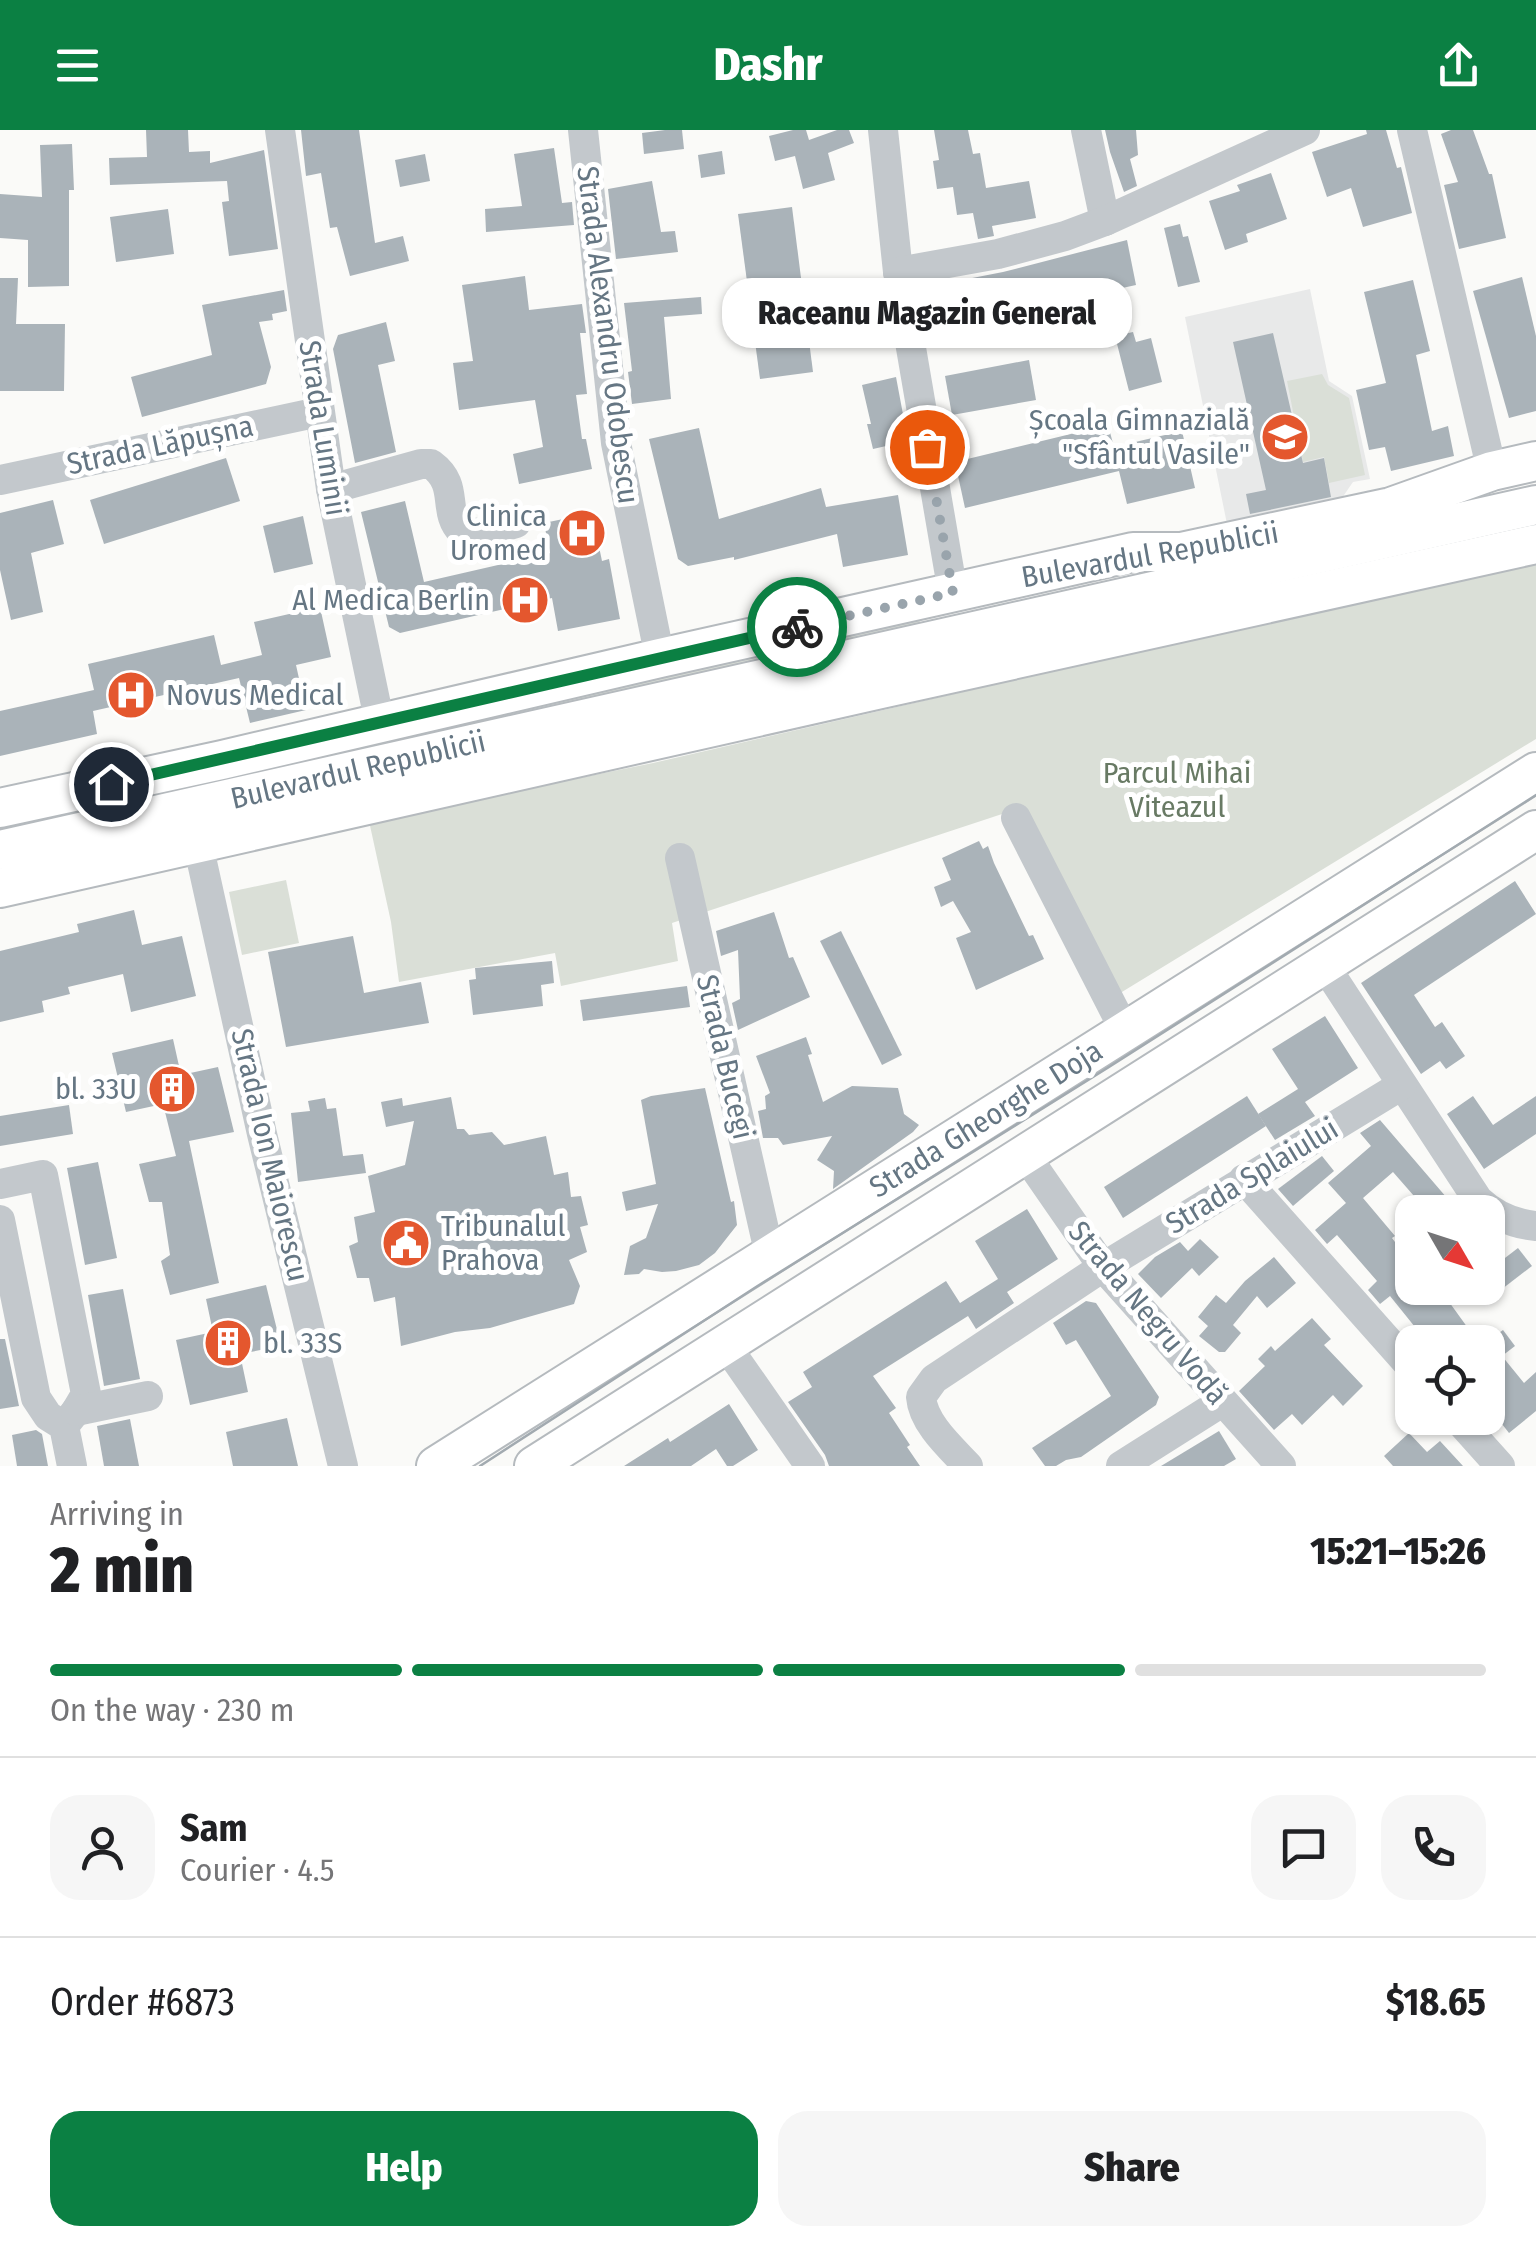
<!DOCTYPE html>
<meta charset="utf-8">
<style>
:root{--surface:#fff;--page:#f6f6f6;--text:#202124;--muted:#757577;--line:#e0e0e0;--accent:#0b8043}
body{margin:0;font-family:"Fira Sans Condensed",sans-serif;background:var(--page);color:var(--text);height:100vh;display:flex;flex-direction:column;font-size:38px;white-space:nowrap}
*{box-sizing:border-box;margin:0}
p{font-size:32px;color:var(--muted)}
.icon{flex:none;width:55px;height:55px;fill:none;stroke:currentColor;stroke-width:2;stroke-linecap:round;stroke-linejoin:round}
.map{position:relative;height:1336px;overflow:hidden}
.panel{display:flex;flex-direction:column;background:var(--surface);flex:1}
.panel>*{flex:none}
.needle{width:65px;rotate:129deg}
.tools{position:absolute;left:1395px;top:1065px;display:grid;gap:20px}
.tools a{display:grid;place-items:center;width:110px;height:110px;border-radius:20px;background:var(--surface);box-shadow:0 2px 8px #0004;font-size:50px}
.pin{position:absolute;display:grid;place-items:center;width:85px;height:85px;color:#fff;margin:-42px;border:5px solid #fff;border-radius:50%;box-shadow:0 2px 10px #0007}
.courier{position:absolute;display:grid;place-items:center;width:100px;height:100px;margin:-50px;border:8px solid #0b8043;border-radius:50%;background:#fff;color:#222;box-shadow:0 2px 12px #0007}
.bubble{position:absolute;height:70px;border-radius:30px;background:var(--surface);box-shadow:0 2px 8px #0004;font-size:32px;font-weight:800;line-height:70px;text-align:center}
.headline em{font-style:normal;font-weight:800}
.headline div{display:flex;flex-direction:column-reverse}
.headline{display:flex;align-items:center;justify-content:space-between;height:170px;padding:0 50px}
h1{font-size:65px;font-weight:800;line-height:75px}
.bar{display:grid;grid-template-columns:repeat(4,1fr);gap:15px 10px;align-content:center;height:120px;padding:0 50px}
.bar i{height:12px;border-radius:8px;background:var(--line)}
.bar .selected{background:var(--accent)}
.bar p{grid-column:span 4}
.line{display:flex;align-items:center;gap:25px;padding:0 50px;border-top:2px solid var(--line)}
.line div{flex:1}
.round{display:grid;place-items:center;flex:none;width:105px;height:105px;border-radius:30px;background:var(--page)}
.action{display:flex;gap:20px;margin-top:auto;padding:20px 50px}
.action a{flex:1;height:115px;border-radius:30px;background:var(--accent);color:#fff;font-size:40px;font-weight:800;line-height:115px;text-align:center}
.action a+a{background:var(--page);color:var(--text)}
header{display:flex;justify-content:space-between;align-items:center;height:130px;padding:0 50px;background:var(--accent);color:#fff;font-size:45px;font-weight:800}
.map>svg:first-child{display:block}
.built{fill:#e8e9e9}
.green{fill:#dadfd7}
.building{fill:#aab3b9}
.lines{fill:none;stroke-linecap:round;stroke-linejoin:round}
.major-casing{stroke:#b5babe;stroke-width:42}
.minor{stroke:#c3c8cc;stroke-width:30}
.major{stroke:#fff;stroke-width:38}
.tram{stroke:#a2aab0;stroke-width:2.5}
.done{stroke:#99a4ac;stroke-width:10;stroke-dasharray:0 18}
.route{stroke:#0b8043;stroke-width:12}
.labels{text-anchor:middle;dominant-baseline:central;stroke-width:10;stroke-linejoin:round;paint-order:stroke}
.street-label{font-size:30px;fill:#657683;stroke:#fff}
.poi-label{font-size:30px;fill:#657683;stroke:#fff;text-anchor:end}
.park-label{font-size:30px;fill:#687a64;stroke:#fff}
</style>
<header><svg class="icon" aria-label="menu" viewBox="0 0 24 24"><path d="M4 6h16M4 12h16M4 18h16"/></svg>Dashr<svg class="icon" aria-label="share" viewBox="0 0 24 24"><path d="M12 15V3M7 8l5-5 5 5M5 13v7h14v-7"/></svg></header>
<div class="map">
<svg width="1536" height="1336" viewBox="0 0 1536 1336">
<rect width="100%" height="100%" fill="#fafaf8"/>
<polygon class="built" points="1310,159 1329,251 1352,266 1370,349 1353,352 1333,381 1227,394 1185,187"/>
<g class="green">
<polygon points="1322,244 1328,255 1349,268 1365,345 1329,353 1324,327 1303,332 1287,251"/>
<polygon points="1536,430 1536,609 1117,865 1023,677 672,793 678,831 561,856 555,823 399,852 391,792 369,691 653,633"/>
<polygon points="918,478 920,493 238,650 235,634"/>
<polygon points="286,750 299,813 242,825 229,762"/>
</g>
<g class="building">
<polygon points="146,0 188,0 189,22 210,21 210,33 264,20 278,119 229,126 222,72 229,71 227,51 110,55 109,28 147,27"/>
<polygon points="301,0 359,0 375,113 403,106 409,131 350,146 337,97 330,98 321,43 306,46"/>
<polygon points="665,0 682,0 684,19 644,24 642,3"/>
<polygon points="793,0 806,0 809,10 837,0 849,0 854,13 828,23 835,50 803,59 795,26 775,31 769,6"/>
<polygon points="934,0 968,0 973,24 980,23 986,58 1029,51 1036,88 992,96 994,106 978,109 973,83 957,85 953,57 937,59 933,31 939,30"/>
<polygon points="1105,0 1136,0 1138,25 1130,29 1137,56 1124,62 1110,22"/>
<polygon points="1366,0 1386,0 1397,38 1401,37 1412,83 1363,97 1351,58 1327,67 1312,22 1367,4"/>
<polygon points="1451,0 1473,0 1489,44 1492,44 1506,108 1459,119 1444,55 1458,52 1441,4"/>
<polygon points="72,14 74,60 69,60 69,156 28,157 28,110 0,108 0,64 42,67 40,15"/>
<polygon points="554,18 562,73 572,72 574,95 486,102 485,79 522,76 514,24"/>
<polygon points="722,21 725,44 701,48 698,25"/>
<polygon points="425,24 430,51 400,57 395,30"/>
<polygon points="1271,43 1287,89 1246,104 1248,112 1225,120 1209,71 1240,61 1237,55"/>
<polygon points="652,51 661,102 675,101 678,122 616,129 608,59"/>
<polygon points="792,77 813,242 760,249 738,84"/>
<polygon points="168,79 174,124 116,132 110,87"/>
<polygon points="1180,94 1183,107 1188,106 1200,152 1178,157 1164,98"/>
<polygon points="1127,110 1136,155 931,200 921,158 1003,142"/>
<polygon points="525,146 529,180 582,174 586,203 580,203 587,264 576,265 582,309 586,309 592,339 519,354 513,324 543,317 535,270 459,280 453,233 473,231 462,155"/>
<polygon points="1522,147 1536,206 1536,281 1509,288 1473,161"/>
<polygon points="0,148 18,148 16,194 65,194 64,261 0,261"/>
<polygon points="1413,150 1430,221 1416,225 1432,301 1448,296 1454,326 1391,341 1385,317 1369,320 1356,260 1386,253 1364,162"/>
<polygon points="284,160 287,181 272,184 273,190 259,192 271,237 266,254 142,287 131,247 212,225 202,175"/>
<polygon points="701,167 702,184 664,187 671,269 632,274 628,242 632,241 624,173"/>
<polygon points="386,192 395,231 378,235 396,322 355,333 333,219 338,205"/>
<polygon points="1133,202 1136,212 1151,208 1162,252 1129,261 1115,206"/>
<polygon points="1273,203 1303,333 1324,328 1331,367 1250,384 1246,364 1266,360 1233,212"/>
<polygon points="1029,230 1036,270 952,285 945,246"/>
<polygon points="896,247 908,311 873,319 867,294 871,294 862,255"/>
<polygon points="1108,295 1114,317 1182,301 1195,358 1127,374 1119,341 965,378 955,332"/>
<polygon points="699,298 719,389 821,358 826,377 898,365 908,425 843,437 837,404 734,430 734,427 688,436 678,429 649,309"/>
<polygon points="226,328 240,371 104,414 90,370"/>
<polygon points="53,370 64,414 31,423 43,482 11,490 0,440 0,383"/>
<polygon points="405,371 424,452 550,423 544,393 592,383 602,431 609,429 620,489 558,501 552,468 400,503 389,497 361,382"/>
<polygon points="303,386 313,434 274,443 263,396"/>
<polygon points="320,477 331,527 296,535 306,580 250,593 239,548 93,581 97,604 0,626 0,581 94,560 88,534 214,505 221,535 262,525 254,492"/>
<polygon points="979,711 983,719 988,716 994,733 1029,806 1033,805 1044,829 976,860 956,808 971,802 953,771 941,777 934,757 951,750 942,728"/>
<polygon points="1515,751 1536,784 1414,865 1435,897 1442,892 1465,926 1446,939 1440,931 1421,944 1361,853"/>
<polygon points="134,780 142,815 182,806 196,866 131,882 123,844 68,857 70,864 42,871 44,882 0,892 0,821 79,802 77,794"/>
<polygon points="774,782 789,828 793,827 810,867 738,900 732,873 740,869 738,820 721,826 716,801"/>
<polygon points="841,801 902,925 882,935 820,811"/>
<polygon points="353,806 364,863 421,852 429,893 286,917 268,822"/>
<polygon points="552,831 554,853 541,855 543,876 473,885 469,850 476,849 475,838"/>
<polygon points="687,856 690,877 583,891 580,870"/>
<polygon points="1325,886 1358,938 1305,972 1315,986 1275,1010 1258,984 1298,959 1272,919"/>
<polygon points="806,907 812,924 808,925 823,972 852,956 898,958 904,984 919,995 913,1002 833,1059 834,1041 817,1030 832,1006 783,1015 778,1008 763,1008 758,981 766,979 765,966 770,963 756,926"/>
<polygon points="173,909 181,945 218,937 234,1002 189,1011 219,1153 170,1165 161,1131 170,1125 162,1072 149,1072 139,1034 176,1026 163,974 126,982 112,923"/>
<polygon points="705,958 731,1072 734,1071 737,1095 715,1123 699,1135 676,1141 662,1142 644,1139 639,1144 624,1145 630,1116 646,1108 658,1074 626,1081 622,1062 656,1054 641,970 651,966"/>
<polygon points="1247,966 1266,996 1123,1088 1104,1057"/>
<polygon points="1473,966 1493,995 1536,966 1536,1004 1484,1039 1447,984"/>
<polygon points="451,967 457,999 464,999 469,1005 492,1002 504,1015 546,1006 554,1045 568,1042 571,1067 581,1066 588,1095 580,1097 587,1122 569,1130 580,1156 574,1174 490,1198 455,1202 401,1216 395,1167 374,1172 369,1148 357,1148 349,1116 358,1112 354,1087 375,1082 368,1046 405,1035 414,991 386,997 381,972 402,968 403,976"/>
<polygon points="325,968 327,979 336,978 343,1026 363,1024 366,1043 298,1052 291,983 310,981 308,971"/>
<polygon points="69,975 73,1004 0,1016 0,986"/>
<polygon points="1380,990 1459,1082 1428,1082 1393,1042 1363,1068 1395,1106 1392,1108 1412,1135 1412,1158 1439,1158 1478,1212 1414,1212 1410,1208 1419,1202 1390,1166 1380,1174 1368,1160 1377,1151 1337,1105 1327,1114 1315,1100 1346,1073 1328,1053 1371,1016 1360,1003"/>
<polygon points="1322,1026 1334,1041 1293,1076 1278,1059"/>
<polygon points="98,1032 117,1128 85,1135 67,1038"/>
<polygon points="1027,1079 1058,1129 1007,1162 1014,1173 976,1199 968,1186 873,1246 896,1278 889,1283 910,1315 907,1317 920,1336 829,1336 825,1325 788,1272 812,1257 803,1242 946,1151 960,1173 998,1149 975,1111"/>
<polygon points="1200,1109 1219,1127 1199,1146 1192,1138 1161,1168 1138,1144 1155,1127 1180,1112 1188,1121"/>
<polygon points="1518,1118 1532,1136 1502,1159 1488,1141"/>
<polygon points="1274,1127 1296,1153 1267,1178 1257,1166 1233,1195 1241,1203 1225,1222 1219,1222 1199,1206 1208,1196 1198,1187 1216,1165 1226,1173 1245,1151"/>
<polygon points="266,1155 281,1216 240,1224 248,1262 190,1275 176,1210 213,1202 206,1169"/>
<polygon points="123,1159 140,1249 104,1256 88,1165"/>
<polygon points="1086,1171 1096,1173 1159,1267 1156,1275 1081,1327 1066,1330 1056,1336 1045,1336 1032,1318 1111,1266 1076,1210 1066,1215 1053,1193"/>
<polygon points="1312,1188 1331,1209 1324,1215 1363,1256 1343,1276 1333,1265 1302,1295 1292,1284 1274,1300 1239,1261 1265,1236 1258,1229 1271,1216 1275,1221"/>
<polygon points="1503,1200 1515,1216 1502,1226 1524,1253 1536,1242 1536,1281 1509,1303 1488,1276 1488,1208 1489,1210"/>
<polygon points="0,1209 5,1209 19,1276 0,1279"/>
<polygon points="729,1274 758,1320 733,1336 727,1336 716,1319 691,1336 624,1336 668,1308 670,1312"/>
<polygon points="287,1288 298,1336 233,1336 226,1302"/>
<polygon points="130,1289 139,1336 104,1336 97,1296"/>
<polygon points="36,1300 42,1304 48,1336 17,1336 12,1305"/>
<polygon points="1219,1301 1236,1329 1224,1336 1161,1336"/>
<polygon points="1409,1303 1427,1322 1440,1311 1463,1336 1393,1336 1384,1326"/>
</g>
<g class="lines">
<g class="major-casing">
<g id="major">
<polyline points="0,678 222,630 660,528 1133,422 1181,422 1391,377 1492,341 1536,331"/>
<polyline points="0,720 1536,375"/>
<polyline points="0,758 881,559 1536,414"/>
<polyline points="436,1336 1536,642"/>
<polyline points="534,1336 1536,700"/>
</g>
</g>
<g class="minor">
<polyline points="280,0 331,359 380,594"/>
<polyline points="583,0 616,313 660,528"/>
<polyline points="883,0 898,142 953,463"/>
<polyline points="1086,0 1105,91"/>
<polyline points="1412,0 1492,341"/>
<polyline points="898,142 998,124 1065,106 1105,91 1305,0"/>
<polyline points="0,350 319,282"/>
<path d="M331,359L421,334H431C461,356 441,381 462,402L481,403L516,393"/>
<polyline points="1016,688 1125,901"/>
<polyline points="198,714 262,1004 343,1336"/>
<polyline points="680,728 770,1126"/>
<path d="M1323,833L1478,1070C1495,1086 1513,1094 1536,1096"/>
<polyline points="1024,1023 1103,1137 1281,1336"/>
<polyline points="1244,1049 1412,1238"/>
<polyline points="0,1054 43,1045 86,1264 76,1281 64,1296"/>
<polyline points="0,1090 36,1268 48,1286 64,1296 72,1336"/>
<polyline points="725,1214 810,1336"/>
<polyline points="76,1281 148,1266"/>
<polyline points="1457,1288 1500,1336"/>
<path d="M968,1336C950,1317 923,1293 921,1267L934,1249L1103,1137L1402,955"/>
<polyline points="1121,1336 1222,1272"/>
</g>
<use href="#major" class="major"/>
<polyline class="tram" points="480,1336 756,1157 1109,937 1536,665"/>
</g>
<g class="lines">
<polyline class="done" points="797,497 953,463 927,317"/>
<polyline class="route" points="111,654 797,497"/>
</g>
<defs>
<g id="school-disc" transform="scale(2.5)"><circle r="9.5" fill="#e4572e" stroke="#fff"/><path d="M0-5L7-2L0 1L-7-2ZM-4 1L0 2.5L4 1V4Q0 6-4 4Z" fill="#fff"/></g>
<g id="hospital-disc" transform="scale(2.5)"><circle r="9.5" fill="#e4572e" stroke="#fff"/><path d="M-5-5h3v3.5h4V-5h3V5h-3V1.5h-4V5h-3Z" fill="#fff"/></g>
<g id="building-disc" transform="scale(2.5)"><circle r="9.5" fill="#e4572e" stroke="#fff"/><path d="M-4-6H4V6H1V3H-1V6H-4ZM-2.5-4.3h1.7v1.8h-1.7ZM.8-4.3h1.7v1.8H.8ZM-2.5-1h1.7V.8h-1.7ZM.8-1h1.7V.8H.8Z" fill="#fff"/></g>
<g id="civic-disc" transform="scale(2.5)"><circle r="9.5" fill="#e4572e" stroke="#fff"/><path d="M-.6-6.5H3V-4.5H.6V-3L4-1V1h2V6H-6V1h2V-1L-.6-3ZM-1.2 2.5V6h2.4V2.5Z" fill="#fff"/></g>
</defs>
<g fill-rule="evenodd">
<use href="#school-disc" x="1285" y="307"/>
<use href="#hospital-disc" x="582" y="403"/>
<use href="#hospital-disc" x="525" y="470"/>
<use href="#hospital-disc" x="131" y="565"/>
<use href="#building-disc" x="172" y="959"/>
<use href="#civic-disc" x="406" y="1113"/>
<use href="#building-disc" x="228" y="1213"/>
</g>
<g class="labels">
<g class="street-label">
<text transform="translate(608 205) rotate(83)">Strada Alexandru Odobescu</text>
<text transform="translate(323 298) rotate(81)">Strada Luminii</text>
<text transform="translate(160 315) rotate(-12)">Strada Lăpușna</text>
<text transform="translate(1150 425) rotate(-10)">Bulevardul Republicii</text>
<text transform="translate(358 640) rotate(-13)">Bulevardul Republicii</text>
<text transform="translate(725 927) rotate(77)">Strada Bucegi</text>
<text transform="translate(986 989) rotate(-32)">Strada Gheorghe Doja</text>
<text transform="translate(270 1025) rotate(77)">Strada Ion Maiorescu</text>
<text transform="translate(1252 1046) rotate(-31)">Strada Splaiului</text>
<text transform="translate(1148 1183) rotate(50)">Strada Negru Vodă</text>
</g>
<g class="poi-label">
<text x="1250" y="290">Școala Gimnazială<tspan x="1250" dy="34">"Sfântul Vasile"</tspan></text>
<text x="547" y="386">Clinica<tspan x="547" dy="34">Uromed</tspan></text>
<text x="490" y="470">Al Medica Berlin</text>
<text x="166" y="565" text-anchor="start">Novus Medical</text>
<text x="137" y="959">bl. 33U</text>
<text x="441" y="1096" text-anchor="start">Tribunalul<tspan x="441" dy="34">Prahova</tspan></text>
<text x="263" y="1213" text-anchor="start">bl. 33S</text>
</g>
<g class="park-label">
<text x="1177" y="643">Parcul Mihai<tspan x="1177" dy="34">Viteazul</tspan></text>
</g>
</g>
</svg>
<div class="tools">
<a><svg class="needle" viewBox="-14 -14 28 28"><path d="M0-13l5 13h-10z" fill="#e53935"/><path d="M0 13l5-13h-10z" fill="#757577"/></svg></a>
<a><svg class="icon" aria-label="locate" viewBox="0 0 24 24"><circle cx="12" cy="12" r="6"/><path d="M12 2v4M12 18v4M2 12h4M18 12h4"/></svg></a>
</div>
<div class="pin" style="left:927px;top:317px;background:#ea580c"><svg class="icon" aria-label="bag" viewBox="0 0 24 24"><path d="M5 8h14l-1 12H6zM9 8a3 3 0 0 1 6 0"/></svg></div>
<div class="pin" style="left:111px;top:654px;background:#1f2937"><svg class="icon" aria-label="home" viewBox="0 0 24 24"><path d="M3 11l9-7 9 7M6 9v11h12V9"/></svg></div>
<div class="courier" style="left:797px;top:497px"><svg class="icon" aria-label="bike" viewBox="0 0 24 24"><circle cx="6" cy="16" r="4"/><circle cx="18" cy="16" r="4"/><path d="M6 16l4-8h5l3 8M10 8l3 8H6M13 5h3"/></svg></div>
<div class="bubble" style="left:722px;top:148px;width:410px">Raceanu Magazin General</div>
</div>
<section class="panel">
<div class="headline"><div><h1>2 min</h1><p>Arriving in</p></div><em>15:21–15:26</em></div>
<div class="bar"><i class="selected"></i><i class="selected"></i><i class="selected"></i><i></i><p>On the way · 230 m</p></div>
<div class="line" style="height:180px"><a class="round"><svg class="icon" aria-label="person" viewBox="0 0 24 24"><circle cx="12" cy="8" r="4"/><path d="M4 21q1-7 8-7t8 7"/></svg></a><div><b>Sam</b><p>Courier · 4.5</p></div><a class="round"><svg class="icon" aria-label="chat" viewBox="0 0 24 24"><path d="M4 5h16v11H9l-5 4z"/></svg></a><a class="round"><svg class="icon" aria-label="phone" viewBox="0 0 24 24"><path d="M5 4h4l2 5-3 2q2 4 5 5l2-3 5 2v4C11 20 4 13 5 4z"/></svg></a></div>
<div class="line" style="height:130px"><div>Order #6873</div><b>$18.65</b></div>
<div class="action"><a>Help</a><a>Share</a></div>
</section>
